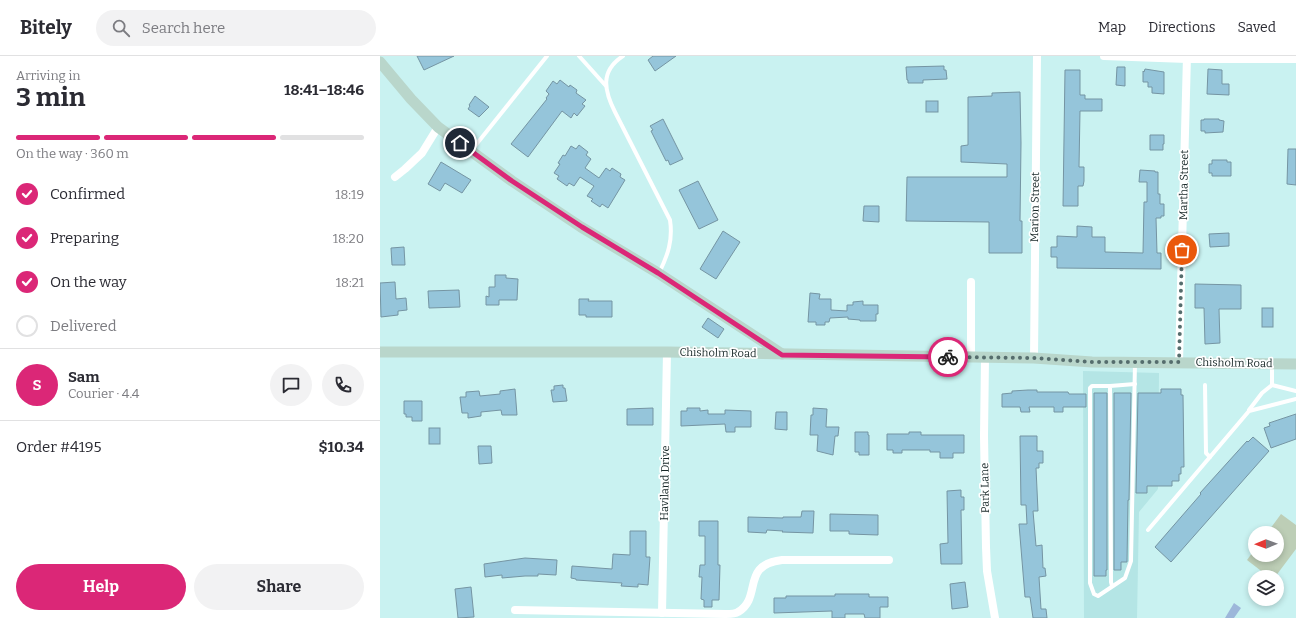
<!DOCTYPE html>
<meta charset="utf-8">
<style>
:root{--surface:#fff;--page:#f2f2f3;--text:#2b2b33;--muted:#7c7c81;--line:#e1e1e2;--accent:#db2777}
body{margin:0;font-family:Bitter,serif;background:var(--page);color:var(--text);height:100vh;display:flex;flex-direction:column;font-size:15px;white-space:nowrap}
*{box-sizing:border-box;margin:0}
p{font-size:13px;color:var(--muted)}
.icon{flex:none;width:22px;height:22px;fill:none;stroke:currentColor;stroke-width:2;stroke-linecap:round;stroke-linejoin:round}
.map{position:relative;flex:1;overflow:hidden}
.drawer{display:flex;flex-direction:column;background:var(--surface);width:380px}
.drawer>*{flex:none}
.needle{width:26px;rotate:269deg}
.tools{position:absolute;left:868px;top:470px;display:grid;gap:8px}
.tools a{display:grid;place-items:center;width:36px;height:36px;border-radius:50%;background:var(--surface);box-shadow:0 2px 6px #0003;font-size:20px}
.pin{position:absolute;display:grid;place-items:center;width:34px;height:34px;color:#fff;margin:-17px;border:2px solid #fff;border-radius:50%;box-shadow:0 1px 4px #0007}
.courier{position:absolute;display:grid;place-items:center;width:40px;height:40px;margin:-20px;border:3px solid #db2777;border-radius:50%;background:#fff;color:#222;box-shadow:0 1px 5px #0007}
.head em{font-style:normal;font-weight:700}
.head div{display:flex;flex-direction:column-reverse}
.head{display:flex;align-items:center;justify-content:space-between;height:68px;padding:0 16px}
h1{font-size:26px;font-weight:700;line-height:30px}
.bar{display:grid;grid-template-columns:repeat(4,1fr);gap:6px 4px;align-content:center;height:48px;padding:0 16px}
.bar i{height:5px;border-radius:3px;background:var(--line)}
.bar .on{background:var(--accent)}
.bar p{grid-column:span 4}
.line{display:flex;align-items:center;gap:10px;padding:0 16px;border-top:1px solid var(--line)}
.line div{flex:1}
.round{display:grid;place-items:center;flex:none;width:42px;height:42px;border-radius:21px;background:var(--page)}
ol{padding:0 16px;list-style:none}
li{display:flex;align-items:center;gap:12px;height:44px}
li p{margin-inline-start:auto}
li .icon{padding:4px;border-radius:50%;background:var(--accent);color:#fff;stroke-width:4}
li:last-child{color:var(--muted)}
li i{width:22px;height:22px;border:2px solid var(--line);border-radius:50%}
.cta{display:flex;gap:8px;margin-top:auto;padding:8px 16px}
.cta a{flex:1;height:46px;border-radius:24px;background:var(--accent);color:#fff;font-size:16px;font-weight:700;line-height:46px;text-align:center}
.cta a+a{background:var(--page);color:var(--text)}
header{display:flex;align-items:center;gap:24px;box-sizing:border-box;height:56px;padding:0 20px;background:var(--surface);border-bottom:1px solid var(--line)}
header strong{font-size:19px}
nav{display:flex;gap:22px;margin-inline-start:auto;font-size:14px}
.search{width:280px;height:36px;background:var(--page);display:flex;align-items:center;gap:10px;box-sizing:border-box;padding:0 14px;border-radius:22px;color:var(--muted);font-size:15px}
main{display:flex;flex:1;min-height:0}
.map>svg:first-child{display:block}
.built{fill:#b4e5e5}
.green{fill:#bdceb6}
.water{fill:#9db7da}
.building{fill:#95c5da;stroke:#7595a3}
.lines{fill:none;stroke-linecap:round;stroke-linejoin:round}
.lane{stroke:#fff;stroke-width:4}
.street{stroke:#fff;stroke-width:8}
.secondary{stroke:#b9d6cb;stroke-width:11}
.done{stroke:#556d6d;stroke-width:4;stroke-dasharray:0 7.2}
.route{stroke:#db2777;stroke-width:5}
.labels{text-anchor:middle;dominant-baseline:central;stroke-width:3.5;stroke-linejoin:round;paint-order:stroke}
.street-label{font-size:11px;fill:#162626;stroke:#fff}
</style>
<header>
<strong>Bitely</strong>
<div class="search"><svg class="icon" aria-label="search" viewBox="0 0 24 24"><circle cx="10" cy="10" r="6"/><path d="M15 15l6 6"/></svg>Search here</div>
<nav><a>Map</a><a>Directions</a><a>Saved</a></nav>
</header>
<main>
<section class="drawer">
<div class="head"><div><h1>3 min</h1><p>Arriving in</p></div><em>18:41–18:46</em></div>
<div class="bar"><i class="on"></i><i class="on"></i><i class="on"></i><i></i><p>On the way · 360 m</p></div>
<ol>
<li><svg class="icon" aria-label="check" viewBox="0 0 24 24"><path d="M5 12l5 5 9-10"/></svg>Confirmed<p>18:19</p></li>
<li><svg class="icon" aria-label="check" viewBox="0 0 24 24"><path d="M5 12l5 5 9-10"/></svg>Preparing<p>18:20</p></li>
<li><svg class="icon" aria-label="check" viewBox="0 0 24 24"><path d="M5 12l5 5 9-10"/></svg>On the way<p>18:21</p></li>
<li><i></i>Delivered</li>
</ol>
<div class="line" style="height:72px"><b class="round" style="background:var(--accent);color:#fff">S</b><div><b>Sam</b><p>Courier · 4.4</p></div><a class="round"><svg class="icon" aria-label="chat" viewBox="0 0 24 24"><path d="M4 5h16v11H9l-5 4z"/></svg></a><a class="round"><svg class="icon" aria-label="phone" viewBox="0 0 24 24"><path d="M5 4h4l2 5-3 2q2 4 5 5l2-3 5 2v4C11 20 4 13 5 4z"/></svg></a></div>
<div class="line" style="height:52px"><div>Order #4195</div><b>$10.34</b></div>
<div class="cta"><a>Help</a><a>Share</a></div>
</section>
<div class="map">
<svg width="916" height="562" viewBox="0 0 916 562">
<rect width="100%" height="100%" fill="#c9f2f1"/>
<polygon class="built" points="703,315 779,317 778,433 759,456 757,562 704,562"/>
<polygon class="green" points="901,458 916,469 916,493 895,521 889,521 867,504 875,493 875,499 897,499 897,477 887,477"/>
<polygon class="water" points="854,547 861,552 854,562 845,562"/>
<g class="building">
<polygon points="37,0 74,0 44,14"/>
<polygon points="273,0 296,0 275,15 268,4"/>
<polygon points="564,10 564,14 566,14 567,23 543,24 543,27 528,27 528,24 527,24 526,11"/>
<polygon points="737,11 745,11 745,30 736,29"/>
<polygon points="765,13 784,16 784,38 772,37 772,31 768,31 768,26 763,26 763,15 764,16"/>
<polygon points="828,13 842,14 842,28 849,28 849,39 827,38"/>
<polygon points="685,14 700,14 700,39 705,39 705,43 722,43 722,55 700,55 699,111 704,111 704,125 703,130 698,130 698,150 683,150"/>
<polygon points="180,24 189,31 190,29 197,34 196,37 206,44 202,48 205,50 197,60 194,57 191,62 182,55 148,101 131,88 167,43 166,42 169,38 166,35 173,25 177,28"/>
<polygon points="640,36 641,87 640,165 642,165 642,197 609,197 609,166 526,165 527,121 627,121 627,108 581,106 581,90 588,89 588,41 612,40 612,37"/>
<polygon points="95,40 109,51 99,61 88,53 90,50 89,49"/>
<rect x="546" y="45" width="12" height="11"/>
<polygon points="283,63 303,103 290,109 288,104 286,105 271,75 273,74 270,70"/>
<polygon points="824,63 839,63 839,64 844,65 843,76 825,77 825,75 821,75 821,64 824,64"/>
<polygon points="770,79 784,79 784,88 783,88 783,94 770,94"/>
<polygon points="199,89 208,96 206,99 211,103 205,112 219,122 226,112 230,115 232,112 241,118 240,121 245,124 228,152 222,148 220,151 211,145 213,143 207,140 214,130 200,121 194,130 189,127 187,130 177,123 179,120 174,117 180,108 178,107 183,99 185,100 191,90 196,93"/>
<polygon points="908,93 916,93 916,129 907,128"/>
<polygon points="832,104 847,104 847,106 851,106 851,120 832,120 832,117 829,117 829,108 832,108"/>
<polygon points="61,106 91,124 82,137 65,127 60,135 48,128"/>
<polygon points="760,114 775,115 775,116 778,116 778,138 780,138 780,148 784,148 784,160 781,160 781,162 776,162 777,197 781,197 781,213 677,212 677,201 671,201 671,191 677,191 677,180 697,181 697,170 712,171 712,181 725,181 725,196 763,197 764,146 767,146 767,126 759,126"/>
<polygon points="318,125 338,164 319,173 299,134"/>
<polygon points="484,150 499,150 499,166 483,165"/>
<polygon points="343,175 360,186 336,223 320,213"/>
<polygon points="849,177 849,190 830,191 829,178"/>
<polygon points="24,191 25,209 12,209 11,192"/>
<polygon points="115,219 126,219 126,222 138,223 137,244 119,244 119,249 106,249 106,240 109,241 109,231 115,231"/>
<polygon points="15,226 16,243 26,242 27,254 18,255 18,259 1,261 0,227"/>
<polygon points="815,228 861,229 861,253 839,253 840,287 825,288 824,252 815,252"/>
<polygon points="79,234 80,251 49,252 48,235"/>
<polygon points="430,237 440,238 439,243 451,243 451,254 467,255 467,249 473,249 473,246 483,245 483,249 498,249 498,258 496,258 496,265 480,265 480,264 468,263 468,261 450,262 449,266 445,266 445,269 436,269 436,266 428,266"/>
<polygon points="199,243 209,243 208,245 232,245 232,261 206,261 206,259 199,259"/>
<rect x="882" y="252" width="11" height="19"/>
<polygon points="328,262 344,273 338,282 322,271"/>
<polygon points="183,329 183,332 185,332 187,345 173,346 171,334 174,334 174,330"/>
<polygon points="135,333 137,359 122,359 121,354 101,356 101,360 88,362 88,357 82,357 80,341 86,341 86,336 99,335 100,340 120,338 120,335"/>
<polygon points="781,333 801,333 801,339 803,339 804,411 801,411 801,418 799,418 799,425 792,425 792,430 767,430 767,437 756,437 758,337 781,337"/>
<polygon points="648,334 657,334 657,336 688,336 689,338 706,338 706,351 683,351 683,356 674,356 674,351 649,351 650,356 641,356 640,351 622,351 622,338 632,337 632,335"/>
<polygon points="714,337 727,337 727,514 726,514 726,520 714,520"/>
<polygon points="734,337 751,337 749,444 748,444 747,505 747,506 741,506 741,514 734,514"/>
<polygon points="24,345 42,345 42,365 32,365 32,361 26,361 26,358 24,358"/>
<polygon points="273,352 273,369 247,369 247,353"/>
<polygon points="307,352 320,352 320,355 328,354 328,358 345,358 345,354 371,355 371,371 355,371 355,376 346,376 345,368 301,370 301,355 307,355"/>
<polygon points="433,352 447,353 446,371 459,371 458,380 455,380 453,399 437,395 438,379 430,379 431,359 433,359"/>
<polygon points="396,356 407,356 407,374 395,373"/>
<polygon points="916,358 916,383 891,392 884,372 890,370 889,367"/>
<rect x="49" y="372" width="11" height="16"/>
<polygon points="475,376 488,376 488,379 489,379 489,399 479,399 479,396 475,396"/>
<polygon points="529,376 541,376 541,379 584,379 584,397 573,397 573,402 560,402 560,396 550,396 550,394 522,394 522,397 513,397 513,394 507,394 507,378 529,378"/>
<polygon points="640,380 657,380 657,395 663,395 663,407 659,407 659,412 656,412 658,455 653,455 656,490 662,489 663,512 665,512 666,520 659,521 661,553 666,553 667,562 653,562 650,541 645,541 639,468 647,468 646,449 641,449"/>
<polygon points="873,381 889,395 791,506 775,491 821,438 820,437 867,385 868,386"/>
<polygon points="98,390 111,390 112,407 99,408"/>
<polygon points="581,434 581,441 584,441 584,454 581,454 582,508 561,508 560,488 568,487 567,435"/>
<polygon points="422,455 434,455 433,477 402,476 403,475 387,474 386,477 368,476 368,461 403,462 403,461 421,461"/>
<polygon points="450,458 498,459 498,479 469,478 469,475 450,475"/>
<polygon points="319,465 338,465 338,509 340,509 339,544 332,544 332,551 324,551 324,544 321,543 322,521 319,521 320,509 325,509 325,480 319,480"/>
<polygon points="250,475 266,475 266,501 270,501 268,529 258,528 258,531 241,530 242,527 196,524 196,523 191,522 192,510 232,513 233,498 250,499"/>
<polygon points="145,502 177,504 176,519 158,518 158,520 145,520 122,522 122,519 105,521 104,508"/>
<polygon points="585,526 588,551 572,553 570,528"/>
<polygon points="91,531 94,561 78,562 75,533"/>
<polygon points="455,538 489,538 489,541 508,541 508,551 500,551 500,562 485,562 484,558 465,558 465,562 452,562 452,555 394,557 394,542 406,542 406,540 455,540"/>
</g>
<g class="lines">
<g class="lane">
<polyline points="199,0 226,30"/>
<path d="M243,0C220,15 224,34 235,56L290,164C293,184 288,199 279,217"/>
<polyline points="91,95 167,0"/>
<polyline points="892,308 892,329 916,335"/>
<polyline points="825,329 826,397 830,401"/>
<polyline points="730,330 712,330 710,332 710,527 714,538 718,540 745,522 751,505 755,307"/>
<polyline points="869,354 882,337 892,329"/>
<polyline points="768,474 869,355 916,343"/>
<polyline points="732,530 731,526 730,330 755,328"/>
</g>
<g class="street">
<polyline points="724,0 807,3 916,3"/>
<polyline points="15,121 25,113 42,97 58,71"/>
<polyline points="591,301 591,226"/>
<polyline points="605,302 604,380 606,491 607,515 615,562"/>
<polyline points="654,302 657,0"/>
<polyline points="799,306 807,0"/>
<path d="M135,554L346,558C350,558 355,558 358,556C383,541 360,509 402,504H509"/>
<polyline points="282,557 287,296"/>
</g>
<g class="secondary">
<polyline points="0,6 31,43 58,71 132,125 201,171 278,217 402,298"/>
<polyline points="0,296 287,296 654,302 712,306 916,308"/>
</g>
</g>
<g class="lines">
<polyline class="done" points="568,301 654,302 712,306 799,306 802,194"/>
<polyline class="route" points="80,87 132,125 202,171 278,217 402,299 568,301"/>
</g>
<g class="labels">
<g class="street-label">
<text transform="translate(804 129) rotate(-89)">Martha Street</text>
<text transform="translate(655 151) rotate(-89)">Marion Street</text>
<text transform="translate(338 297) rotate(1)">Chisholm Road</text>
<text transform="translate(854 307) rotate(1)">Chisholm Road</text>
<text transform="translate(285 427) rotate(-89)">Haviland Drive</text>
<text transform="translate(605 432) rotate(-91)">Park Lane</text>
</g>
</g>
</svg>
<div class="tools">
<a><svg class="needle" viewBox="-14 -14 28 28"><path d="M0-13l5 13h-10z" fill="#e53935"/><path d="M0 13l5-13h-10z" fill="#7c7c81"/></svg></a>
<a><svg class="icon" aria-label="layers" viewBox="0 0 24 24"><path d="M12 4l9 5-9 5-9-5zM3 14l9 5 9-5"/></svg></a>
</div>
<div class="pin" style="left:802px;top:194px;background:#ea580c"><svg class="icon" aria-label="bag" viewBox="0 0 24 24"><path d="M5 8h14l-1 12H6zM9 8a3 3 0 0 1 6 0"/></svg></div>
<div class="pin" style="left:80px;top:87px;background:#1f2937"><svg class="icon" aria-label="home" viewBox="0 0 24 24"><path d="M3 11l9-7 9 7M6 9v11h12V9"/></svg></div>
<div class="courier" style="left:568px;top:301px"><svg class="icon" aria-label="bike" viewBox="0 0 24 24"><circle cx="6" cy="16" r="4"/><circle cx="18" cy="16" r="4"/><path d="M6 16l4-8h5l3 8M10 8l3 8H6M13 5h3"/></svg></div>
</div>
</main>
